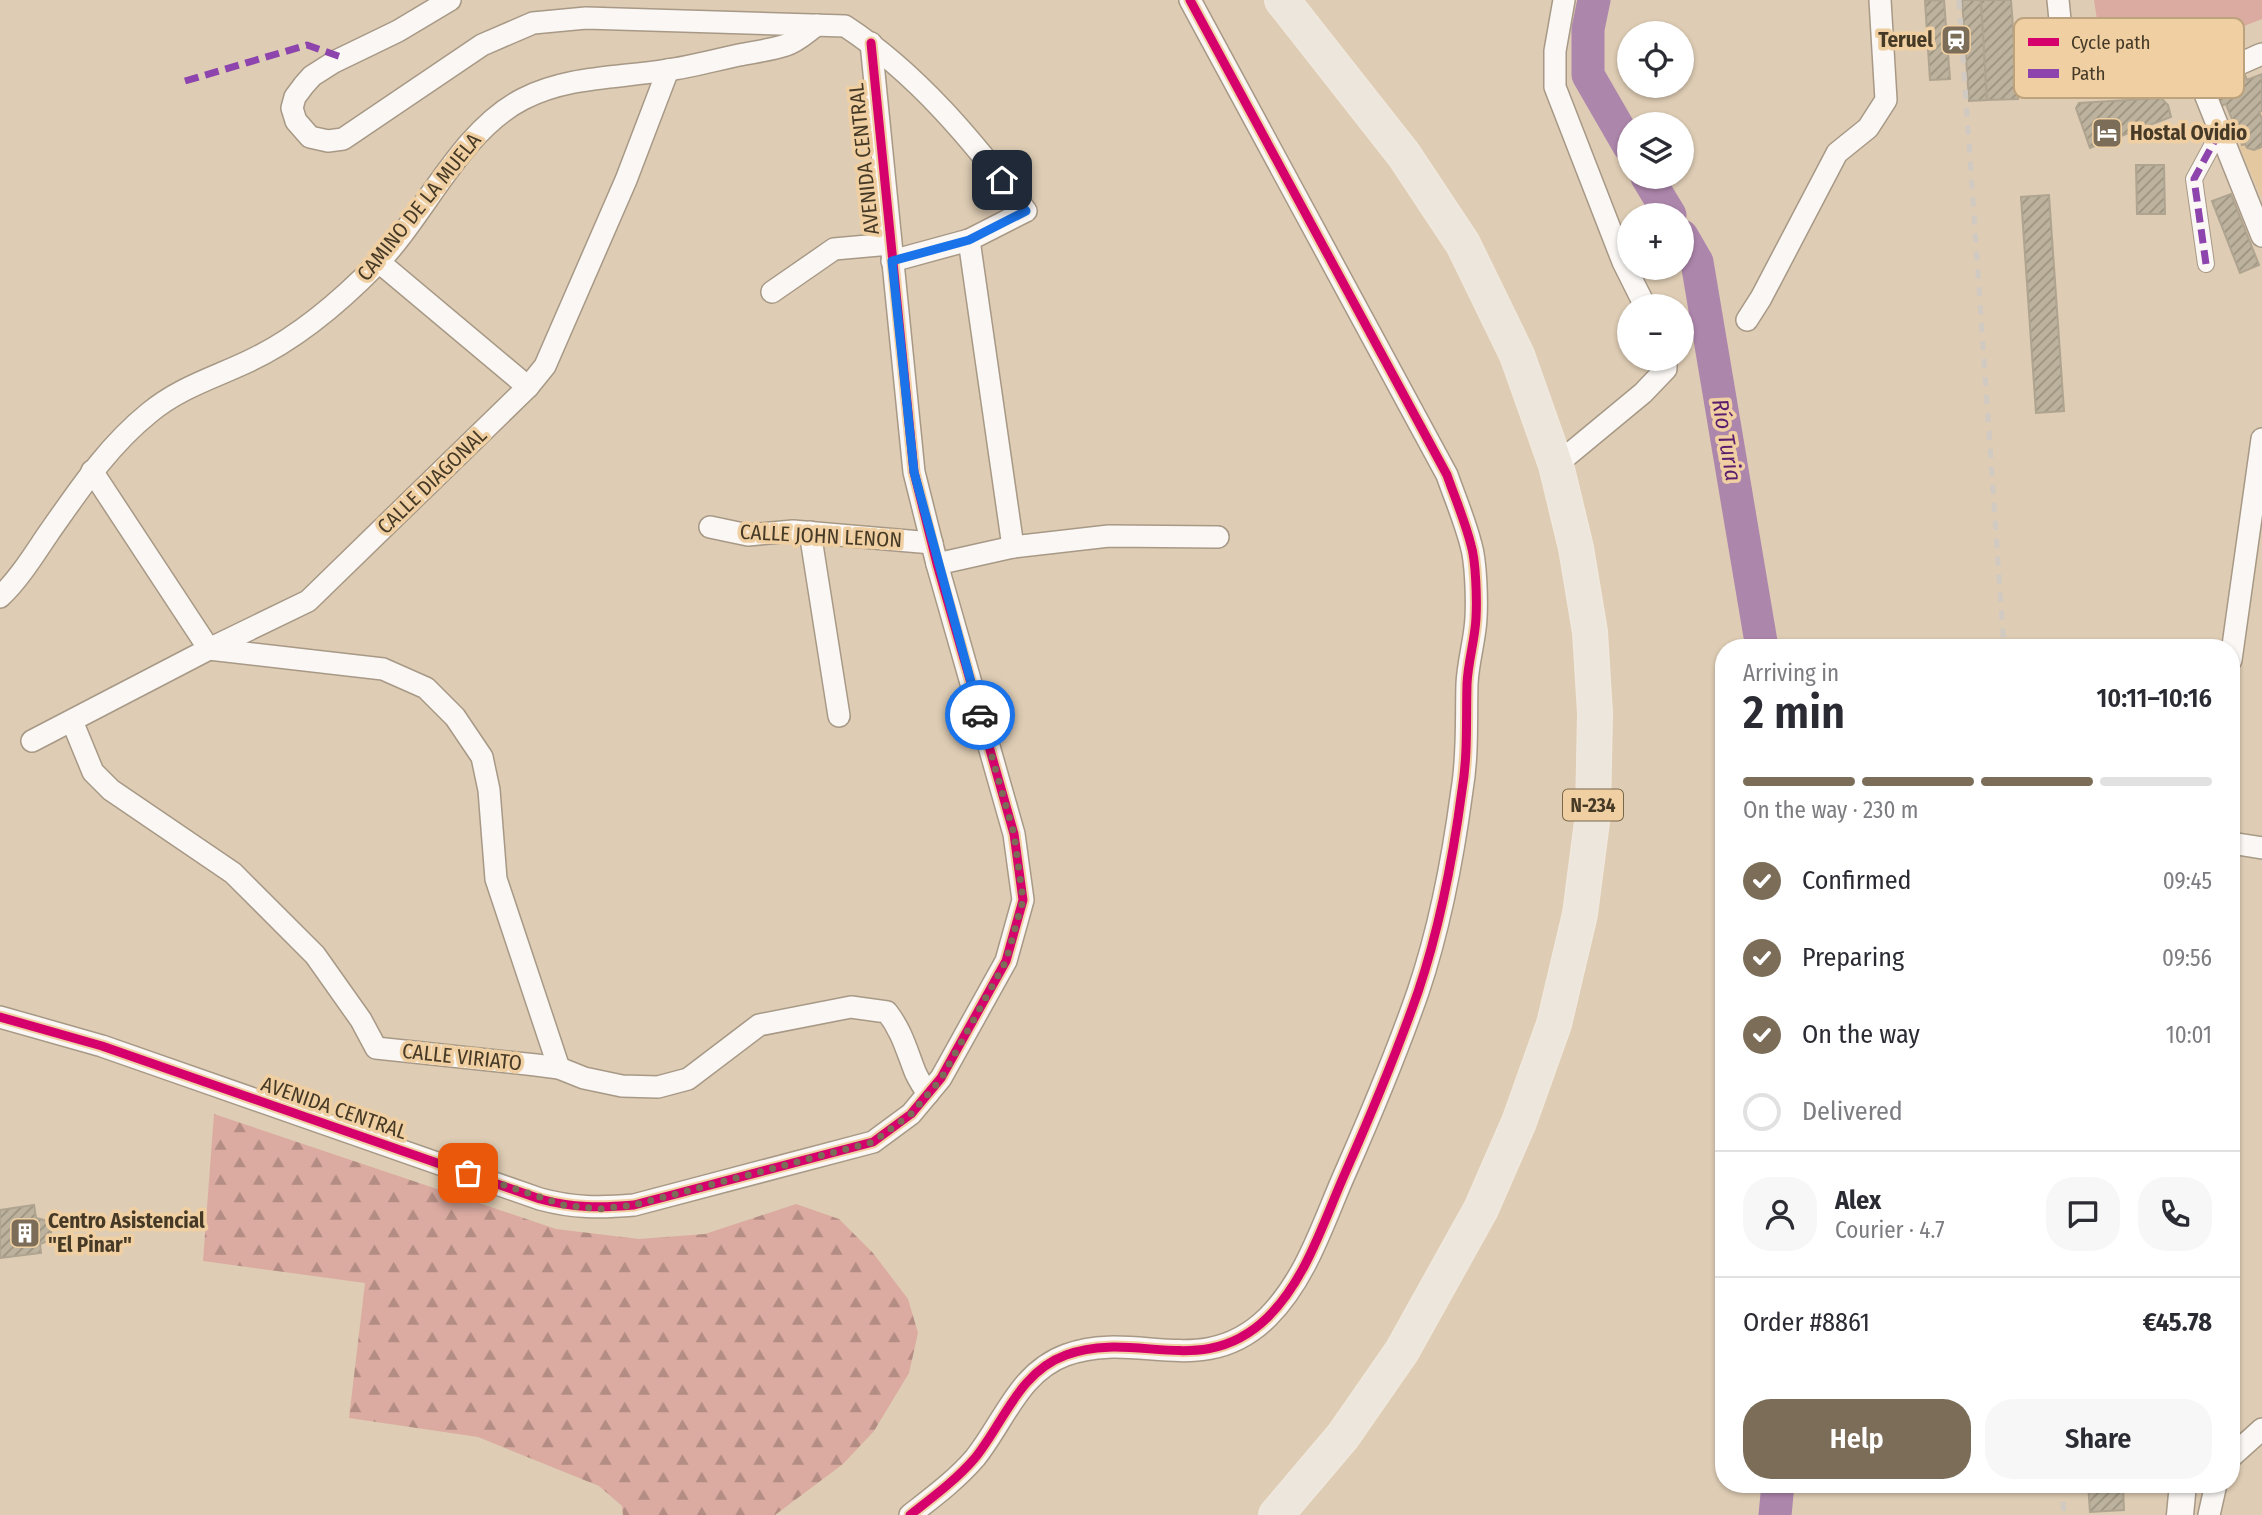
<!DOCTYPE html>
<meta charset="utf-8">
<style>
:root{--surface:#fff;--page:#f7f7f7;--text:#2b2b33;--muted:#7c7c81;--line:#e1e1e2;--accent:#7b6d58}
body{margin:0;font-family:"Fira Sans Condensed",sans-serif;background:var(--page);color:var(--text);height:100vh;display:flex;flex-direction:column;font-size:26px;white-space:nowrap}
*{box-sizing:border-box;margin:0}
p{font-size:23px;color:var(--muted)}
.icon{flex:none;width:38px;height:38px;fill:none;stroke:currentColor;stroke-width:2;stroke-linecap:round;stroke-linejoin:round}
.map{position:relative;flex:1;overflow:hidden}
.drawer{position:absolute;left:1715px;top:639px;width:525px;height:854px;display:flex;flex-direction:column;background:var(--surface);border-radius:28px;box-shadow:0 2px 5px #0004}
.drawer>*{flex:none}
.fabs{position:absolute;left:1617px;top:21px;display:grid;gap:14px}
.fabs a{display:grid;place-items:center;width:77px;height:77px;border-radius:50%;background:var(--surface);box-shadow:0 2px 5px #0004;font-size:35px}
.pin{position:absolute;display:grid;place-items:center;width:60px;height:60px;color:#fff;margin:-30px;border-radius:14px;box-shadow:0 4px 10px #0006}
.courier{position:absolute;display:grid;place-items:center;width:70px;height:70px;margin:-35px;border:5px solid #1a73e8;border-radius:50%;background:#fff;color:#222;box-shadow:0 2px 9px #0007}
.overview em{font-style:normal;font-weight:600}
.overview div{display:flex;flex-direction:column-reverse}
.overview{display:flex;align-items:center;justify-content:space-between;height:119px;padding:0 28px}
h1{font-size:46px;font-weight:600;line-height:52px}
.bar{display:grid;grid-template-columns:repeat(4,1fr);gap:10px 7px;align-content:center;height:84px;padding:0 28px}
.bar i{height:9px;border-radius:5px;background:var(--line)}
.bar .active{background:var(--accent)}
.bar p{grid-column:span 4}
.line{display:flex;align-items:center;gap:18px;padding:0 28px;border-top:2px solid var(--line)}
.line div{flex:1}
.round{display:grid;place-items:center;flex:none;width:74px;height:74px;border-radius:28px;background:var(--page)}
ol{padding:0 28px;list-style:none}
li{display:flex;align-items:center;gap:21px;height:77px}
li p{margin-inline-start:auto}
li .icon{padding:7px;border-radius:50%;background:var(--accent);color:#fff;stroke-width:4}
li:last-child{color:var(--muted)}
li i{width:38px;height:38px;border:4px solid var(--line);border-radius:50%}
.primary-button{display:flex;gap:14px;margin-top:auto;padding:14px 28px}
.primary-button a{flex:1;height:80px;border-radius:28px;background:var(--accent);color:#fff;font-size:28px;font-weight:600;line-height:80px;text-align:center}
.primary-button a+a{background:var(--page);color:var(--text)}
.map>svg:first-child{display:block}
.built{fill:#e4c8a0}
.forest{fill:url(#forest-firs)}
.green{fill:#dbaba1}
.lines{fill:none;stroke-linecap:round;stroke-linejoin:round}
.river{stroke:#ad86ac;stroke-width:33}
.building{fill:url(#building-hatch);stroke:#afa490;stroke-width:2}
.pedestrian-casing{stroke:#a79986;stroke-width:18}
.minor-casing{stroke:#a79986;stroke-width:24}
.tertiary-casing{stroke:#a79986;stroke-width:29}
.trunk-casing{stroke:#f0e8dd;stroke-width:36}
.pedestrian{stroke:#faf7f4;stroke-width:16}
.minor{stroke:#faf7f4;stroke-width:21}
.tertiary{stroke:#faf7f4;stroke-width:26}
.trunk{stroke:#ece6dc;stroke-width:33}
.rail{stroke:#d0cac3;stroke-width:5;stroke-dasharray:9 9;stroke-linecap:butt}
.quiet{stroke:#8e44ad;stroke-width:7;stroke-dasharray:14 7;stroke-linecap:butt}
.cycleway-casing{stroke:#f0d0a2;stroke-width:13}
.cycleway{stroke:#d6006c;stroke-width:9}
.done{stroke:#7b6d58;stroke-width:7;stroke-dasharray:0 12.6}
.route{stroke:#1a73e8;stroke-width:9}
.labels{text-anchor:middle;dominant-baseline:central;stroke-width:7;stroke-linejoin:round;paint-order:stroke}
.shield{fill:#f0d0a2;stroke:#79674c;stroke-width:2}
.shield-label{font-size:19px;font-weight:bold;fill:#463a27}
.poi-label{font-size:21px;font-weight:bold;fill:#463a27;stroke:#f0d0a2;text-anchor:start}
.street-label{font-size:21px;fill:#463a27;stroke:#f0d0a2}
.water-label{font-size:23px;font-style:italic;fill:#5b1d6d;stroke:#f0d0a2}
.key{fill:#f0d0a2;stroke:#bda37d;stroke-width:2}
.key-label{font-size:19px;fill:#463a27}
</style>
<div class="map">
<svg width="2262" height="1515" viewBox="0 0 2262 1515">
<defs>
<pattern id="forest-firs" width="22" height="20" patternUnits="userSpaceOnUse" patternTransform="scale(1.75)"><rect width="22" height="20" fill="#dbaba1"/><path d="M5 1l3.5 6h-7zM16 11l3.5 6h-7z" fill="#b38c83"/></pattern>
<pattern id="building-hatch" width="6" height="6" patternUnits="userSpaceOnUse" patternTransform="scale(1.75)"><rect width="6" height="6" fill="#bcb29d"/><path d="M-1 1l2-2M0 6l6-6M5 7l2-2" fill="none" stroke="#9b9280"/></pattern>
</defs>
<rect width="100%" height="100%" fill="#deccb4"/>
<polygon class="built" points="2244,73 2247,80 2262,74 2262,199 2239,146 2241,144 2226,105 2221,106 2213,86"/>
<polygon class="forest" points="214,1114 556,1229 639,1239 705,1234 796,1204 839,1219 873,1253 908,1299 918,1333 909,1373 874,1431 843,1464 775,1515 623,1515 622,1506 599,1486 478,1437 349,1418 365,1283 203,1261"/>
<polygon class="green" points="2094,0 2262,0 2262,19 2177,52 2102,52"/>
<g class="lines">
<g class="river">
<polyline points="1594,0 1588,29 1588,75 1629,146"/>
<polyline points="1647,177 1670,215"/>
<polyline points="1682,236 1697,262 1762,648"/>
<polyline points="1775,1515 1778,1484"/>
</g>
</g>
<g class="building">
<polygon points="1944,0 1950,79 1930,80 1925,1"/>
<polygon points="1962,0 1981,0 1987,100 1969,101"/>
<polygon points="1981,0 2011,0 2018,99 1987,100"/>
<polygon points="2244,73 2247,80 2262,74 2262,111 2259,112 2262,119 2262,147 2254,150 2247,148 2245,144 2242,145 2226,104 2221,106 2213,86"/>
<polygon points="2161,98 2168,105 2171,117 2090,148 2076,108 2079,103"/>
<polygon points="2136,165 2164,165 2165,214 2137,214"/>
<polygon points="2231,194 2259,265 2240,273 2212,201"/>
<polygon points="2049,195 2064,411 2036,413 2021,197"/>
<polygon points="34,1205 36,1218 44,1220 51,1229 51,1236 48,1241 40,1244 41,1253 0,1258 0,1210"/>
<polygon points="2088,1484 2123,1484 2124,1510 2090,1512"/>
</g>
<g class="lines">
<g class="pedestrian-casing">
<polyline id="pedestrian" points="2206,264 2194,179 2220,131"/>
</g>
<g class="minor-casing">
<g id="minor">
<path d="M450,0L398,31L334,62L312,76L304,85L295,97L292,108L296,121L310,137L328,141L343,139L482,45L533,23L586,18L845,26C917,73 974,142 1026,211L969,240L892,261"/>
<polyline points="1564,0 1555,51 1555,87 1623,262 1645,306"/>
<path d="M2058,0C2060,16 2061,51 2071,63C2090,83 2169,82 2197,79C2213,77 2245,61 2262,54"/>
<polyline points="2199,79 2262,236"/>
<polyline points="969,240 1013,547"/>
<polyline points="379,262 528,387"/>
<polyline points="772,292 834,249 890,244"/>
<polyline points="1747,320 1761,298 1837,153 1868,128 1886,100 1880,0"/>
<polyline points="1556,465 1643,393 1666,369 1666,359"/>
<polyline points="92,471 209,649 383,669 426,688 455,717 482,757 489,790 496,879 559,1068"/>
<polyline points="710,527 748,535 793,531 932,543"/>
<polyline points="810,532 839,716"/>
<polyline points="937,564 1013,547 1109,536 1218,537"/>
<path d="M0,597C19,579 33,556 48,534C79,490 107,447 149,413C179,388 213,378 247,362C295,340 340,302 377,264C425,215 460,131 523,99C568,76 618,78 667,70C691,67 715,60 739,55C754,52 771,50 786,45C797,42 807,32 817,25"/>
<polyline points="2231,660 2262,439"/>
<path d="M72,721L93,772L111,790L233,873L315,955L361,1020L376,1048L536,1065L559,1068L584,1078L622,1086L658,1087L688,1079L759,1025L851,1007L887,1012C901,1030 906,1048 914,1069C917,1078 923,1086 928,1094"/>
<polyline points="32,741 209,649 308,601 528,387 545,366 626,180 668,70"/>
<polyline points="2231,843 2262,848"/>
<path d="M0,1017L102,1046L540,1199C573,1208 600,1208 634,1205L873,1142L911,1114L941,1078L1006,961L1023,900L1014,834L937,564L914,472L871,43"/>
<polyline points="2231,1457 2262,1429"/>
<path d="M910,1515C933,1497 956,1480 975,1458C1004,1422 1019,1372 1066,1355C1137,1329 1203,1381 1268,1317C1307,1278 1324,1220 1346,1171C1372,1112 1397,1052 1418,992C1440,927 1453,858 1462,790C1468,755 1466,719 1467,684C1468,661 1475,640 1476,618C1477,600 1476,561 1471,545C1465,521 1455,498 1447,475L1190,0"/>
<polyline points="2209,1515 2216,1484"/>
</g>
</g>
<g class="tertiary-casing">
<polyline id="tertiary" points="2180,1515 2183,1484"/>
</g>
<g class="trunk-casing">
<polyline id="trunk" points="1276,1515 1343,1436 1402,1351 1481,1209 1519,1122 1554,1024 1580,914 1593,814 1595,713 1590,632 1576,548 1556,465 1517,355 1463,244 1404,155 1282,0"/>
</g>
<use href="#pedestrian" class="pedestrian"/>
<use href="#minor" class="minor"/>
<use href="#tertiary" class="tertiary"/>
<use href="#trunk" class="trunk"/>
<g class="rail">
<polyline points="1959,0 2004,648"/>
<polyline points="2062,1484 2064,1515"/>
</g>
<g class="quiet">
<polyline points="185,81 307,45 344,58"/>
<polyline points="2206,264 2194,179 2220,131"/>
</g>
<g class="cycleway-casing">
<g id="cycleway">
<path d="M0,1017L102,1046L540,1199C573,1208 600,1208 634,1205L873,1142L911,1114L941,1078L1006,961L1023,900L1014,834L937,564L914,472L871,43"/>
<path d="M910,1515C933,1497 956,1480 975,1458C1004,1422 1019,1372 1066,1355C1137,1329 1203,1381 1268,1317C1307,1278 1324,1220 1346,1171C1372,1112 1397,1052 1418,992C1440,927 1453,858 1462,790C1468,755 1466,719 1467,684C1468,661 1475,640 1476,618C1477,600 1476,561 1471,545C1465,521 1455,498 1447,475L1190,0"/>
</g>
</g>
<use href="#cycleway" class="cycleway"/>
</g>
<g class="lines">
<polyline class="done" points="468,1173 564,1205 599,1209 634,1205 873,1142 911,1114 941,1079 1006,961 1023,900 1014,834 980,715"/>
<polyline class="route" points="980,715 914,472 892,261 969,240 1026,211 1002,180"/>
</g>
<defs>
<g id="station-square" transform="scale(1.575)"><rect x="-9" y="-9" width="18" height="18" rx="4" fill="#7b6d58" stroke="#f0d0a2"/><path d="M-3-6H3Q5-6 5-4V2Q5 4 3 4L4.5 6H3L1.5 4h-3L-3 6H-4.5L-3 4Q-5 4-5 2V-4Q-5-6-3-6ZM-3.5-4v3h7v-3ZM-3.5 1v1.5H-2V1ZM2 1v1.5H3.5V1Z" fill="#fff"/></g>
<g id="hotel-square" transform="scale(1.575)"><rect x="-9" y="-9" width="18" height="18" rx="4" fill="#7b6d58" stroke="#f0d0a2"/><path d="M-6-4.5h1.5V1H6V5H4.5V3h-9V5H-6ZM-4 0a1.8 1.8 0 1 1 3.6 0ZM.5 0V-2.5h3Q6-2.5 6 0Z" fill="#fff"/></g>
<g id="building-square" transform="scale(1.575)"><rect x="-9" y="-9" width="18" height="18" rx="4" fill="#7b6d58" stroke="#f0d0a2"/><path d="M-4-6H4V6H1V3H-1V6H-4ZM-2.5-4.3h1.7v1.8h-1.7ZM.8-4.3h1.7v1.8H.8ZM-2.5-1h1.7V.8h-1.7ZM.8-1h1.7V.8H.8Z" fill="#fff"/></g>
</defs>
<g fill-rule="evenodd">
<use href="#station-square" x="1956" y="40"/>
<use href="#hotel-square" x="2107" y="133"/>
<use href="#building-square" x="25" y="1233"/>
</g>
<g class="labels">
<rect class="shield" x="1563" y="789.5" width="60" height="31" rx="5"/>
<g class="shield-label">
<text x="1593" y="805">N-234</text>
</g>
<g class="poi-label">
<text x="1933" y="40" text-anchor="end">Teruel</text>
<text x="2130" y="133">Hostal Ovidio</text>
<text x="48" y="1221">Centro Asistencial<tspan x="48" dy="24">"El Pinar"</tspan></text>
</g>
<g class="street-label">
<text transform="translate(864 159) rotate(-96)">AVENIDA CENTRAL</text>
<text transform="translate(419 207) rotate(-51)">CAMINO DE LA MUELA</text>
<text transform="translate(432 481) rotate(-44)">CALLE DIAGONAL</text>
<text transform="translate(821 536) rotate(3)">CALLE JOHN LENON</text>
<text transform="translate(462 1057) rotate(6)">CALLE VIRIATO</text>
<text transform="translate(334 1108) rotate(19)">AVENIDA CENTRAL</text>
</g>
<g class="water-label">
<text transform="translate(1727 440) rotate(80)">Río Turia</text>
</g>
</g>
<rect x="2014" y="18" width="230" height="80" rx="10" class="key"/>
<rect x="2028" y="38" width="31" height="8" fill="#d6006c"/>
<rect x="2028" y="69" width="31" height="9" fill="#8e44ad"/>
<g class="key-label">
<text x="2071" y="49">Cycle path</text>
<text x="2071" y="80">Path</text>
</g>
</svg>
<div class="fabs">
<a><svg class="icon" aria-label="locate" viewBox="0 0 24 24"><circle cx="12" cy="12" r="6"/><path d="M12 2v4M12 18v4M2 12h4M18 12h4"/></svg></a>
<a><svg class="icon" aria-label="layers" viewBox="0 0 24 24"><path d="M12 4l9 5-9 5-9-5zM3 14l9 5 9-5"/></svg></a>
<a>+</a>
<a>−</a>
</div>
<div class="pin" style="left:468px;top:1173px;background:#ea580c"><svg class="icon" aria-label="bag" viewBox="0 0 24 24"><path d="M5 8h14l-1 12H6zM9 8a3 3 0 0 1 6 0"/></svg></div>
<div class="pin" style="left:1002px;top:180px;background:#1f2937"><svg class="icon" aria-label="home" viewBox="0 0 24 24"><path d="M3 11l9-7 9 7M6 9v11h12V9"/></svg></div>
<div class="courier" style="left:980px;top:715px"><svg class="icon" aria-label="car" viewBox="0 0 24 24"><path d="M5 17H2v-5l4-1 3-4h7l3 4 3 1v5h-3M9 17h6M6 11h13"/><circle cx="7" cy="17" r="2"/><circle cx="17" cy="17" r="2"/></svg></div>
<section class="drawer">
<div class="overview"><div><h1>2 min</h1><p>Arriving in</p></div><em>10:11–10:16</em></div>
<div class="bar"><i class="active"></i><i class="active"></i><i class="active"></i><i></i><p>On the way · 230 m</p></div>
<ol>
<li><svg class="icon" aria-label="check" viewBox="0 0 24 24"><path d="M5 12l5 5 9-10"/></svg>Confirmed<p>09:45</p></li>
<li><svg class="icon" aria-label="check" viewBox="0 0 24 24"><path d="M5 12l5 5 9-10"/></svg>Preparing<p>09:56</p></li>
<li><svg class="icon" aria-label="check" viewBox="0 0 24 24"><path d="M5 12l5 5 9-10"/></svg>On the way<p>10:01</p></li>
<li><i></i>Delivered</li>
</ol>
<div class="line" style="height:126px"><a class="round"><svg class="icon" aria-label="person" viewBox="0 0 24 24"><circle cx="12" cy="8" r="4"/><path d="M4 21q1-7 8-7t8 7"/></svg></a><div><b>Alex</b><p>Courier · 4.7</p></div><a class="round"><svg class="icon" aria-label="chat" viewBox="0 0 24 24"><path d="M4 5h16v11H9l-5 4z"/></svg></a><a class="round"><svg class="icon" aria-label="phone" viewBox="0 0 24 24"><path d="M5 4h4l2 5-3 2q2 4 5 5l2-3 5 2v4C11 20 4 13 5 4z"/></svg></a></div>
<div class="line" style="height:91px"><div>Order #8861</div><b>€45.78</b></div>
<div class="primary-button"><a>Help</a><a>Share</a></div>
</section>
</div>
